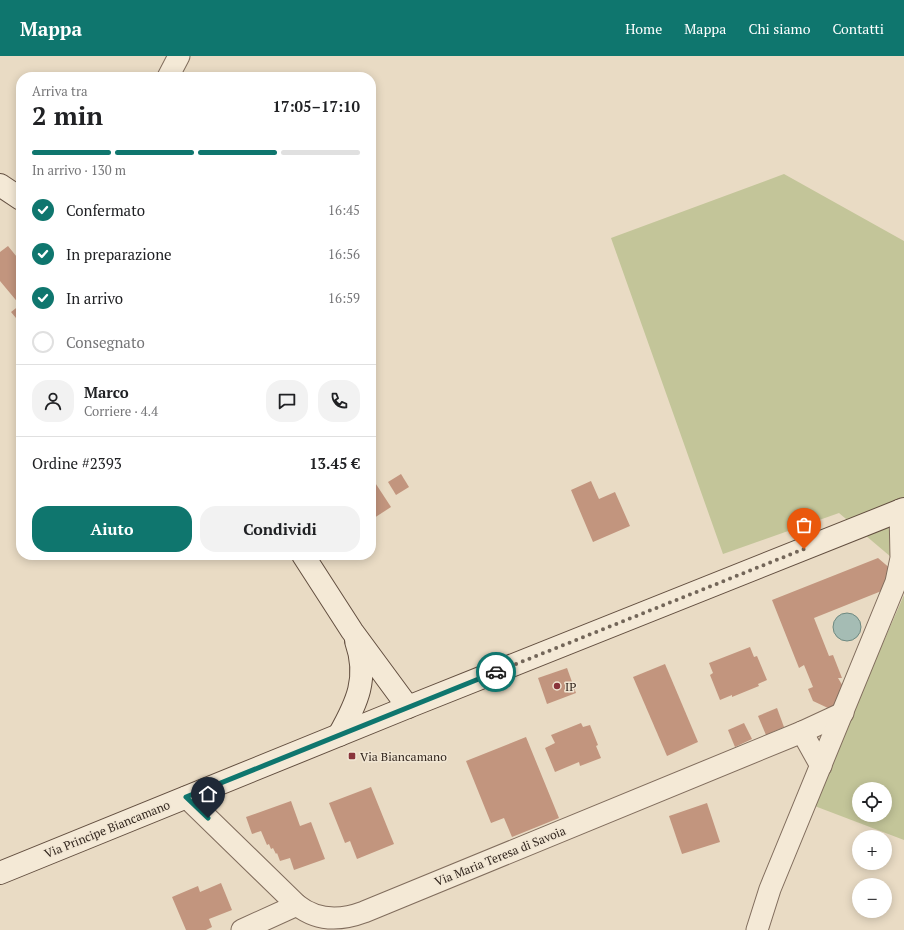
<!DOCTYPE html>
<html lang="it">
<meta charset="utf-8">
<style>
:root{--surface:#fff;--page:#f2f2f2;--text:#202124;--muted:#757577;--line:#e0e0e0;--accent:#0f766e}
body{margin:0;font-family:"PT Serif",serif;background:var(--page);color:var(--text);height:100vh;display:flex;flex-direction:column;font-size:15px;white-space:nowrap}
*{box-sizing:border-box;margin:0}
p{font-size:13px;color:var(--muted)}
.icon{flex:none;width:22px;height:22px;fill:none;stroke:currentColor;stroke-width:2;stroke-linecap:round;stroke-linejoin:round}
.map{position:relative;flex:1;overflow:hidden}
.details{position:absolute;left:16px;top:16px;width:360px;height:488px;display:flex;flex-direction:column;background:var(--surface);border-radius:16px;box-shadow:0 2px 10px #0003}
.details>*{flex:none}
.controls{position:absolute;left:852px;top:726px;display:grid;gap:8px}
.controls a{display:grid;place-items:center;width:40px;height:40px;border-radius:50%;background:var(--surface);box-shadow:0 2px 10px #0003;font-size:20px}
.pin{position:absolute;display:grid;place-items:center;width:34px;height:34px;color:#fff;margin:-41px -17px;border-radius:50% 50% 50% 0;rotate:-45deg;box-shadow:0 0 4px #0007}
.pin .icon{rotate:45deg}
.courier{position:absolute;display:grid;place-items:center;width:40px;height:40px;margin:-20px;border:3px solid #0f766e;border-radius:50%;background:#fff;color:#222;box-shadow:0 1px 5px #0007}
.headline em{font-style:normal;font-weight:800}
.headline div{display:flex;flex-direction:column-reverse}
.headline{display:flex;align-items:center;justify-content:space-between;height:68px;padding:0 16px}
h1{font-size:26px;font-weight:800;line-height:30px}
.bar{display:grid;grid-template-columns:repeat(4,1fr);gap:6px 4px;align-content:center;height:48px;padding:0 16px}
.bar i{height:5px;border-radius:3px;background:var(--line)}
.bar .selected{background:var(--accent)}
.bar p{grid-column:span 4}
.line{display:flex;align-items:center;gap:10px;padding:0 16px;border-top:1px solid var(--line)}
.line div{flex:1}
.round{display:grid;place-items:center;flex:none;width:42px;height:42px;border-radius:16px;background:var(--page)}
ol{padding:0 16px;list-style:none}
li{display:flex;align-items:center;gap:12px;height:44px}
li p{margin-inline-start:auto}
li .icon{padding:4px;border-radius:50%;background:var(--accent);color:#fff;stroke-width:4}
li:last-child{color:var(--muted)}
li i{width:22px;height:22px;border:2px solid var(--line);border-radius:50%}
.button{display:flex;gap:8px;margin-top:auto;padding:8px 16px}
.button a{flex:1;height:46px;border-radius:16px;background:var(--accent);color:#fff;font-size:16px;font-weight:800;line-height:46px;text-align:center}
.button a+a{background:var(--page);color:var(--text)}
header{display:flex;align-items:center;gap:24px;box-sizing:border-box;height:56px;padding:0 20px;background:var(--accent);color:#fff}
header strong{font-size:19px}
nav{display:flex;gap:22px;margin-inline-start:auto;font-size:14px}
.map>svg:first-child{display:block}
.green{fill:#c3c599;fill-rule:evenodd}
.water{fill:#a5bcb4;stroke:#6e8980}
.building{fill:#c2957e}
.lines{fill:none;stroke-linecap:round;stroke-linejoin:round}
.street-casing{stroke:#816d5d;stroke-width:23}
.secondary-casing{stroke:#634f40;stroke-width:24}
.street{stroke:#f4e9d6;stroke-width:21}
.secondary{stroke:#f4e9d6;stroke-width:22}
.done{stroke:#736659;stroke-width:4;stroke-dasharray:0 7.2}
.route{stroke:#0f766e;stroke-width:5}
.poi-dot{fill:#89343b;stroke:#f1e6d3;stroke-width:1.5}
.labels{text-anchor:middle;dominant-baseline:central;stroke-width:3;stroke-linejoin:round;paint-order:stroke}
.poi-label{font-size:12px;fill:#33271f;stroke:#f1e6d3;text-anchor:start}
.street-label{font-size:12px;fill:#33271f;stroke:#f1e6d3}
</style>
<header>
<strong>Mappa</strong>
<nav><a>Home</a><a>Mappa</a><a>Chi siamo</a><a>Contatti</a></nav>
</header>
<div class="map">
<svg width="904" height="874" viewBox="0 0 904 874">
<rect width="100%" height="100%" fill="#e9dbc4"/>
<g class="green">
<polygon points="784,118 904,185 904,512 839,457 723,498 611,182"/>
<path d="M904,539V784L812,749ZM859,733H885V759H859Z"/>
</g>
<circle class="water" cx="847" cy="571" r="14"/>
<g class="building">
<polygon points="8,190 21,206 21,268 11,256 20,249 0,225 0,196"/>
<polygon points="401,418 409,431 396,439 388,426"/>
<polygon points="372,422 391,451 371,464 371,423"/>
<polygon points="591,425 599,443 615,436 630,470 593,486 571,434"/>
<polygon points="878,502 892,514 884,534 814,562 829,600 833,599 842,622 838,622 844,632 840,649 828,652 813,645 808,633 813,631 804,609 799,612 772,544"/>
<polygon points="750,591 754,601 757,600 767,624 758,628 759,630 732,641 732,639 720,644 710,619 713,617 709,607"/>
<polygon points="665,608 698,686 667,700 633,621"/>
<polygon points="567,612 576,637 547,648 538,622"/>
<polygon points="777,652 784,671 766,679 758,660"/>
<polygon points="581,667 583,671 590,669 598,689 596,690 601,702 580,710 579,706 555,716 545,692 555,687 551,679"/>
<polygon points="744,667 752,683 735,691 728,674"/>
<polygon points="526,681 559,762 512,781 504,762 491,767 466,705"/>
<polygon points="371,731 394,788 357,803 350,785 345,787 329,747"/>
<polygon points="291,745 300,770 311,766 325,803 294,814 290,802 280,805 277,797 276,798 273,792 271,793 269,788 267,789 261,775 252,778 246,761"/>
<polygon points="707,747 720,786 682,798 669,760"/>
<polygon points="221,827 232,854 209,863 212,871 206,874 186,874 172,841 198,830 200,836"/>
</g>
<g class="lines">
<g class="street-casing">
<g id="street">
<polyline points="168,21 179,0"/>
<polyline points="802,676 821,710"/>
<path d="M186,741L297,849C317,865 340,865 364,856L802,676L843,657"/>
<polyline points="242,874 297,849"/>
<polyline points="757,874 770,833 896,526 901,502 900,454"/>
</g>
</g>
<g class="secondary-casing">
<g id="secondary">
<polyline points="0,129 21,143"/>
<polyline points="303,499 352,575 408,651"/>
<path d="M339,679C357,647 369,622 356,585"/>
<polyline points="0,817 408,651 904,453"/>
</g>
</g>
<use href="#street" class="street"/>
<use href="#secondary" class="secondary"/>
</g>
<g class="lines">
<polyline class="done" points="496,616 804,493"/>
<polyline class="route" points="208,762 186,741 496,616"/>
</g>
<g class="poi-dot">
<circle cx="557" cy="630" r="4"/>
<rect x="348" y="696" width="8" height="8" rx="2"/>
</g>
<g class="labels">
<g class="poi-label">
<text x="565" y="630">IP</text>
<text x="360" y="700">Via Biancamano</text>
</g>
<g class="street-label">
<text transform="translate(107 773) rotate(-22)">Via Principe Biancamano</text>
<text transform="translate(500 800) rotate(-22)">Via Maria Teresa di Savoia</text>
</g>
</g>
</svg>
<div class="controls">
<a><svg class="icon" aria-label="locate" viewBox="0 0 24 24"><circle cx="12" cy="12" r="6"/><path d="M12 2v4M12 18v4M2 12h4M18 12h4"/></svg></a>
<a>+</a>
<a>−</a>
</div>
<div class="pin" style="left:804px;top:493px;background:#ea580c"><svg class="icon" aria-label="bag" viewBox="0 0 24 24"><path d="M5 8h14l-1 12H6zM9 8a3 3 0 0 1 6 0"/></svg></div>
<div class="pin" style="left:208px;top:762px;background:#1f2937"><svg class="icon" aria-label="home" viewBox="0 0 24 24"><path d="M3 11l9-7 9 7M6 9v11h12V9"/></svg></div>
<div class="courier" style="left:496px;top:616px"><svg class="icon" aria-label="car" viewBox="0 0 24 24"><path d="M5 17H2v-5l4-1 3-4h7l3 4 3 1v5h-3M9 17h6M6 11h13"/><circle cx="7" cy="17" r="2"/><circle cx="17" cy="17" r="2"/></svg></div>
<section class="details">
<div class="headline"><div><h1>2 min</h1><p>Arriva tra</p></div><em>17:05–17:10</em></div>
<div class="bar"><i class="selected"></i><i class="selected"></i><i class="selected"></i><i></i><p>In arrivo · 130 m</p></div>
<ol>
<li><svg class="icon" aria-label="check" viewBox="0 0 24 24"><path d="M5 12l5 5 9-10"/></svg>Confermato<p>16:45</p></li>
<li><svg class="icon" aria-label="check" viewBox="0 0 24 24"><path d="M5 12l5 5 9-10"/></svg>In preparazione<p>16:56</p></li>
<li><svg class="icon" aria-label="check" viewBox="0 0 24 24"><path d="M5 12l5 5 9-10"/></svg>In arrivo<p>16:59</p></li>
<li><i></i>Consegnato</li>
</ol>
<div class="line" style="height:72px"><a class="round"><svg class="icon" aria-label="person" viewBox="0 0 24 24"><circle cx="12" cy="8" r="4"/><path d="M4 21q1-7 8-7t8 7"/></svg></a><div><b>Marco</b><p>Corriere · 4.4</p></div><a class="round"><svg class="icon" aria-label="chat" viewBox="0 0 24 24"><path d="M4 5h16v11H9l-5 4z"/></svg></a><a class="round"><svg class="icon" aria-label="phone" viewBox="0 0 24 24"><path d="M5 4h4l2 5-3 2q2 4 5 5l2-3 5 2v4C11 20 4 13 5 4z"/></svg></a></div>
<div class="line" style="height:52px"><div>Ordine #2393</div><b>13.45 €</b></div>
<div class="button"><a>Aiuto</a><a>Condividi</a></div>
</section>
</div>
